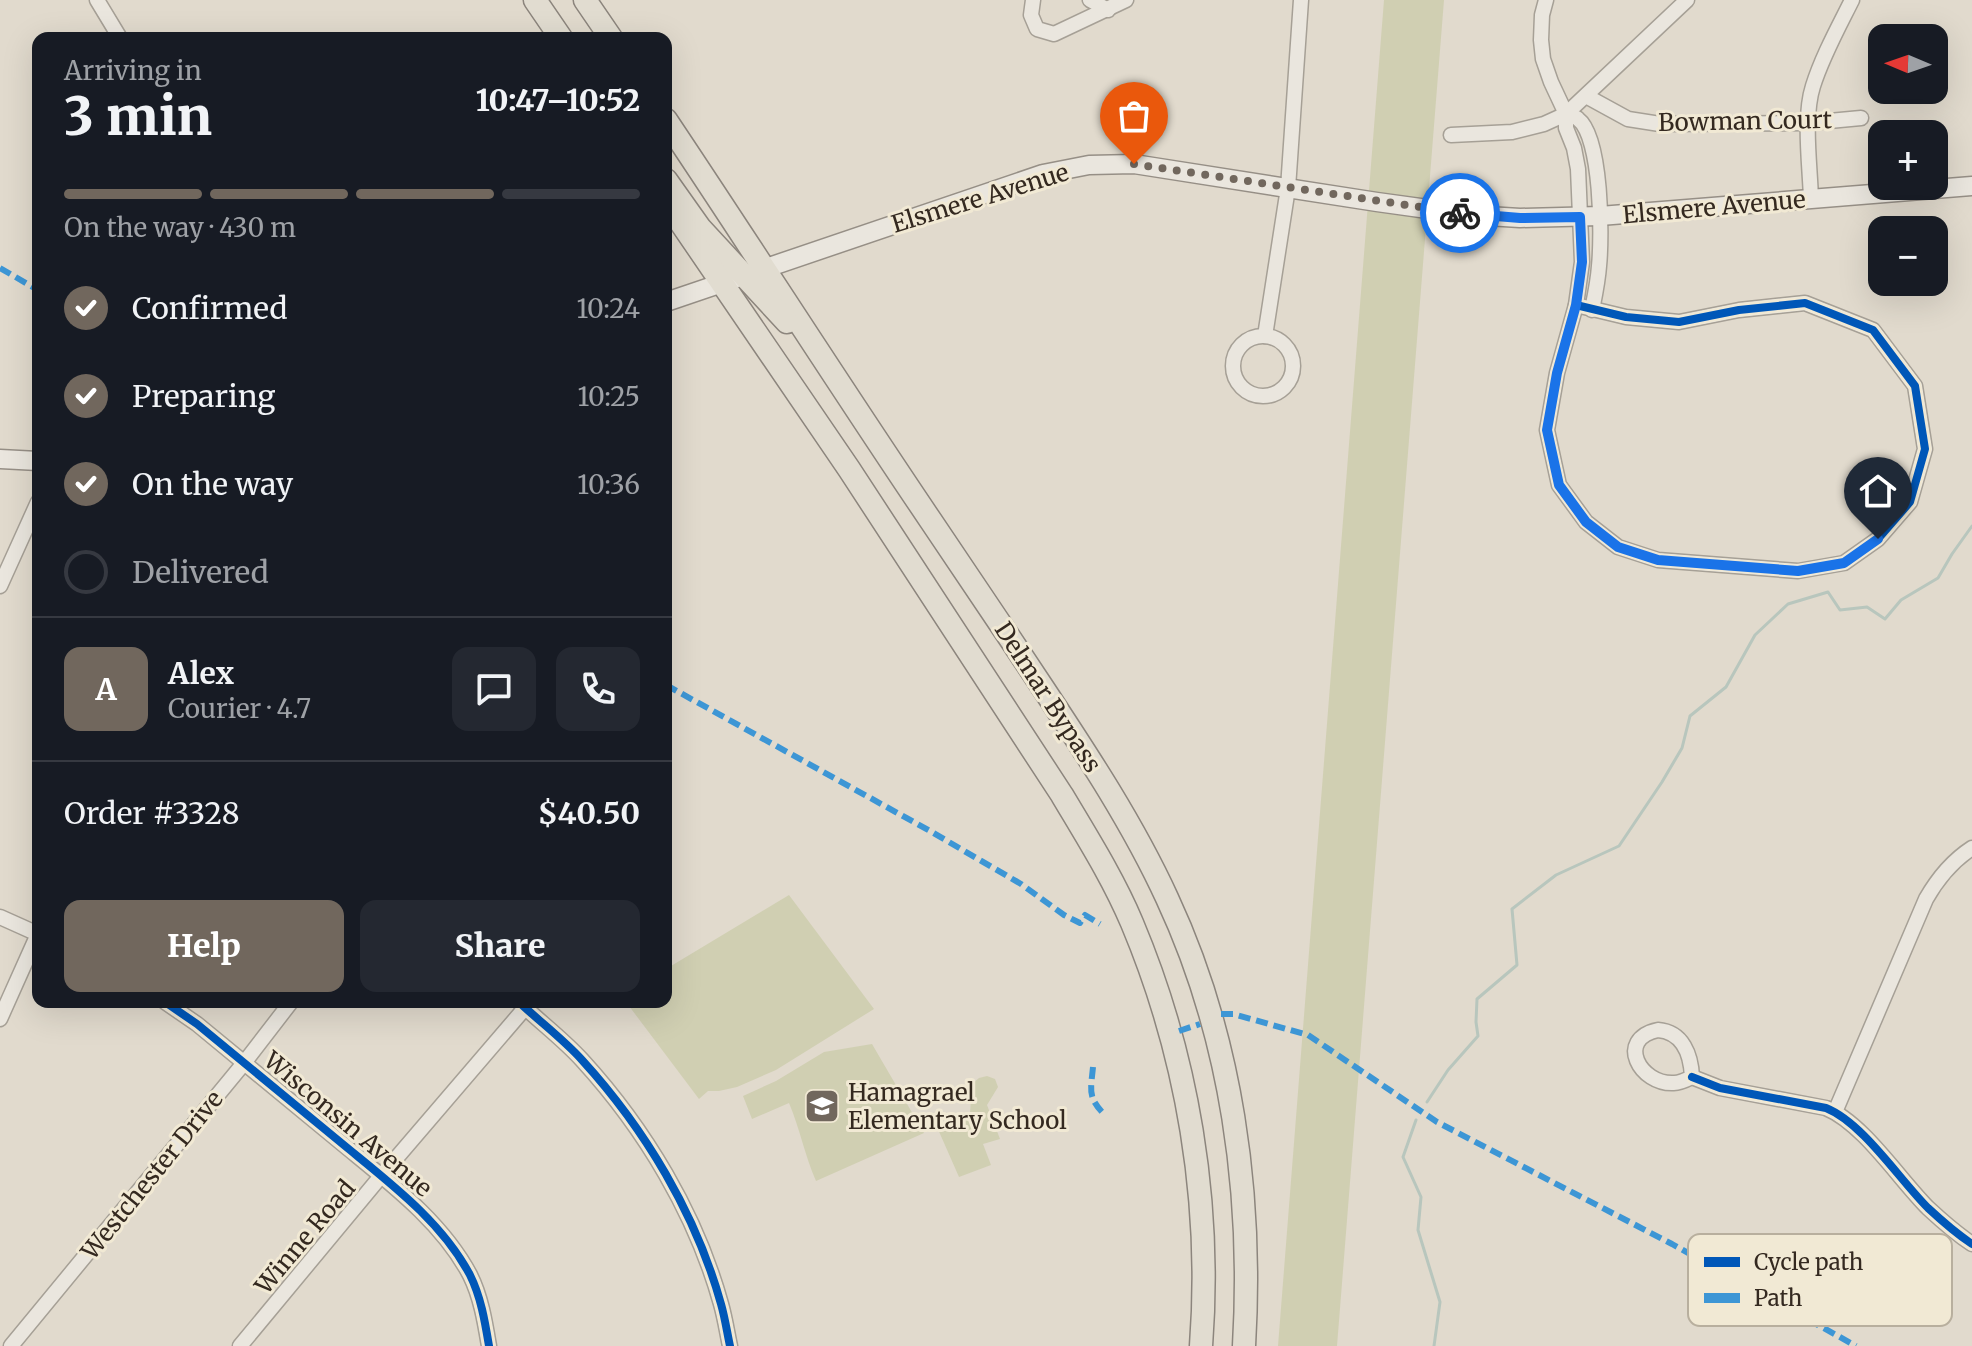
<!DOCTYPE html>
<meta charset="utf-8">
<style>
:root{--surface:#171b24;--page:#242831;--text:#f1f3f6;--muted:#9ea1a6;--line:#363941;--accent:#71675d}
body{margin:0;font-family:Merriweather,serif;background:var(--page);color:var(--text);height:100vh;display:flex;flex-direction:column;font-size:30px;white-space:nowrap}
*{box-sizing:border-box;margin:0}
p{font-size:26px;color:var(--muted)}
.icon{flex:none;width:44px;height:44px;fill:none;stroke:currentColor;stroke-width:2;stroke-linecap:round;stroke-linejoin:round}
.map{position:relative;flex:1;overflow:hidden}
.side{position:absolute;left:32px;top:32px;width:640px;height:976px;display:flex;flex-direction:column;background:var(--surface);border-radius:16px;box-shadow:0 8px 32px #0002}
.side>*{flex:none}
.needle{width:52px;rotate:272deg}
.tools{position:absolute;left:1868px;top:24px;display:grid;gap:16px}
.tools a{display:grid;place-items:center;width:80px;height:80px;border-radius:16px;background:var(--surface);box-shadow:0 8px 32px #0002;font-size:40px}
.pin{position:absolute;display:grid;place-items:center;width:68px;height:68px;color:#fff;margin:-82px -34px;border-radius:50% 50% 50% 0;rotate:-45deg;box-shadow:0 0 8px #0007}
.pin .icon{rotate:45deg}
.courier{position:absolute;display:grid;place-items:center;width:80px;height:80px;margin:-40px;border:6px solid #1a73e8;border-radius:50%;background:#fff;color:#222;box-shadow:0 2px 10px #0007}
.overview em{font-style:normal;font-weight:800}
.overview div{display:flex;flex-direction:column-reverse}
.overview{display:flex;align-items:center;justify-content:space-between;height:136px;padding:0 32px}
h1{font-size:52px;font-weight:800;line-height:60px}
.bar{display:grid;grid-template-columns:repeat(4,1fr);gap:12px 8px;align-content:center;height:96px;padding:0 32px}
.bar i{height:10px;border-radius:6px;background:var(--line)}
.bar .current{background:var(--accent)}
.bar p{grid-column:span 4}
.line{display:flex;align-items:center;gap:20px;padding:0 32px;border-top:2px solid var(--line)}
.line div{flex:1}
.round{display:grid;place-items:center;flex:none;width:84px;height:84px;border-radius:16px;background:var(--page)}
ol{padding:0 32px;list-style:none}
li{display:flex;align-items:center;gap:24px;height:88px}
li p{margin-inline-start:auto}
li .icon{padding:8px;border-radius:50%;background:var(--accent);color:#fff;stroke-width:4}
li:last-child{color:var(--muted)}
li i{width:44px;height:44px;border:4px solid var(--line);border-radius:50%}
.action{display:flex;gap:16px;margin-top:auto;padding:16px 32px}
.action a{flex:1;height:92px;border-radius:16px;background:var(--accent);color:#fff;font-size:32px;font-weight:800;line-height:92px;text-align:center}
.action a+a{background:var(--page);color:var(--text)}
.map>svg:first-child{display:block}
.green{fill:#d0cfb2}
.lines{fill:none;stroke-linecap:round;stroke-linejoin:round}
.stream{stroke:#b8c6bd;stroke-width:3}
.street-casing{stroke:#a6a096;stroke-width:17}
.secondary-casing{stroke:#968f86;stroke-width:21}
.primary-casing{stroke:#8c857d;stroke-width:25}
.street{stroke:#eae6de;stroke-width:14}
.secondary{stroke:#eae6de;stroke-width:18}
.primary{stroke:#e1dcd0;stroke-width:22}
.quiet{stroke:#3d96d5;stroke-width:6;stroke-dasharray:12 6;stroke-linecap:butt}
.cycleway-casing{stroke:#f1e9d4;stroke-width:13}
.cycleway{stroke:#0057b8;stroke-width:8}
.done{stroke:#71675d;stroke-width:8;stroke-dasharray:0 14.4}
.route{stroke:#1a73e8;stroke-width:10}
.labels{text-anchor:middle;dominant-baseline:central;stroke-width:6;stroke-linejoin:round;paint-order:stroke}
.street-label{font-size:24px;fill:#342920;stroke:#f1e9d4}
.poi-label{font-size:24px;fill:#342920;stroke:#f1e9d4;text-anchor:start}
.key{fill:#f1e9d4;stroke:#b8af9e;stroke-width:2}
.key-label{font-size:22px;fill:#342920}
</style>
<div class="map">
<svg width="1972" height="1346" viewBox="0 0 1972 1346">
<rect width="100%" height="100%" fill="#e1dacd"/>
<g class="green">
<polygon points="1384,0 1444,0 1337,1346 1278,1346"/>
<polygon points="789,895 874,1009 776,1070 737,1087 719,1091 708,1091 699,1099 626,1002 666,1002 666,969"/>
<path d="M872,1044L924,1133L816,1181C805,1156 800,1129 789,1103L752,1119L743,1096L776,1081L824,1052Z"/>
<polygon points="987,1076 995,1079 998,1087 987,1105 1000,1139 983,1144 991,1165 959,1177 937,1127 970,1113 972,1084 979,1078"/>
</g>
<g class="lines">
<g class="stream">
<polyline points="1427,1102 1448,1070 1478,1036 1476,1022 1477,999 1517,965 1512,909 1556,875 1619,846 1662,782 1682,748 1690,716 1726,687 1755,635 1788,604 1828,592 1840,610 1867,607 1885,619 1901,600 1938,578 1952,554 1972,526"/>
<polyline points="1416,1120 1403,1157 1421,1197 1418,1230 1440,1302 1434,1346"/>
</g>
<g class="street-casing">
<g id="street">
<polyline points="97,0 120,38"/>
<polyline points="1033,0 1031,15 1037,29 1054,34 1126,0"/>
<polyline points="1090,0 1108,10"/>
<polyline points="1546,0 1542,15 1541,40 1543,59 1551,82 1566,114 1566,128 1574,148 1578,169 1582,262 1576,305"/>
<polyline points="1586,96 1628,119 1660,124 1808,123 1861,118"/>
<path d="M1566,114C1570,116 1575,116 1578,119C1602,137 1602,237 1599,266C1598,281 1595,295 1592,310"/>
<polyline points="1451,135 1512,132 1544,124 1566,114 1687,0"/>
<path d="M1811,199C1810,166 1803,117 1813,86C1822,57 1838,28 1852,0"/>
<polygon points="1805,303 1873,330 1915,386 1925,449 1910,502 1878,539 1844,563 1798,571 1658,560 1618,547 1586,522 1559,485 1547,430 1557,373 1576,305 1626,317 1679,322 1739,310"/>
<circle cx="1263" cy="366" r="30"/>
<polyline points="1265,336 1288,188 1301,0"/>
<polyline points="0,586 38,502"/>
<polyline points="0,917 38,934"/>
<path d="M165,1002L197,1024C244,1063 291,1102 339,1141C386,1180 441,1220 470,1275C481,1297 485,1322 489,1346"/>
<path d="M519,1002C540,1022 563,1039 582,1060C645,1129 696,1214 721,1304C725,1318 727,1332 730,1346"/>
<polyline points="0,1019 38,934"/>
<path d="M1658,1030C1683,1032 1691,1055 1692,1077C1686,1080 1680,1083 1674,1083C1640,1085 1615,1039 1658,1030Z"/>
<path d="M1692,1077L1720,1088L1826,1108C1863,1123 1899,1179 1928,1208C1942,1221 1957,1234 1972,1244"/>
<path d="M1835,1112L1926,899C1938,878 1952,861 1972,848"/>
<polyline points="11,1346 244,1063 291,1002"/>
<polyline points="240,1346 381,1176 525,1008"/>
</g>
</g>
<g class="secondary-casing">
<g id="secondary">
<polyline points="666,302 1043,174 1089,165 1134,164 1377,202 1471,215 1520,218 1600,216 1972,186"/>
<polyline points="0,459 38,461"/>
</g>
</g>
<g class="primary-casing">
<g id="primary">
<polyline points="535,0 561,38"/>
<polyline points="585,0 611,38"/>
<path d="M666,120C755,253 841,388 931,521C968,576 1006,632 1043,688C1088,756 1133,824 1167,898C1232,1037 1253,1194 1244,1346"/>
<polyline points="666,180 700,228 787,322"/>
<path d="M666,201L849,469L1062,795C1087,837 1113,878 1132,923C1188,1056 1212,1203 1201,1346"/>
</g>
</g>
<use href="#street" class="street"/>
<use href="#secondary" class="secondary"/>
<use href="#primary" class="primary"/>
<g class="quiet">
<polyline points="0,268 38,290"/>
<polyline points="666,685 930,831 1021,884 1064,915 1080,923 1085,915 1100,924"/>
<polyline points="1221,1014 1233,1014 1308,1035 1437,1122 1672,1244 1856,1346"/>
<polyline points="1179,1031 1200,1024"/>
<path d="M1093,1067C1091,1089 1087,1097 1104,1114"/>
</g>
<g class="cycleway-casing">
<g id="cycleway">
<polygon points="1805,303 1873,330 1915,386 1925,449 1910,502 1878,539 1844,563 1798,571 1658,560 1618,547 1586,522 1559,485 1547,430 1557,373 1576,305 1626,317 1679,322 1739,310"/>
<path d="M165,1002L197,1024C244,1063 291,1102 339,1141C386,1180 441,1220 470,1275C481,1297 485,1322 489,1346"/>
<path d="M519,1002C540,1022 563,1039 582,1060C645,1129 696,1214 721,1304C725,1318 727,1332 730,1346"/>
<path d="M1692,1077L1720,1088L1826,1108C1863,1123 1899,1179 1928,1208C1942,1221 1957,1234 1972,1244"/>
</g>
</g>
<use href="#cycleway" class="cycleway"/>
</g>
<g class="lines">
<polyline class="done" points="1134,164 1460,213"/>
<polyline class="route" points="1460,213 1520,218 1580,217 1582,262 1576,305 1557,373 1547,430 1559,485 1586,522 1618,547 1658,560 1798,571 1844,563 1878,539"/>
</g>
<defs>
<g id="school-square" transform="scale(1.8)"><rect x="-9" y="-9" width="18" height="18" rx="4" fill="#71675d" stroke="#f1e9d4"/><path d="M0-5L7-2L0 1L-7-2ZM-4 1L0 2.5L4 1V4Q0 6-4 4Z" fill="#fff"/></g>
</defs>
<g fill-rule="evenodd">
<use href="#school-square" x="822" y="1106"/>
</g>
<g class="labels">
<g class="street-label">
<text transform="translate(1745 121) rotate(-1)">Bowman Court</text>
<text transform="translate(980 198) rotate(-17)">Elsmere Avenue</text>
<text transform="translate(1714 207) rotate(-5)">Elsmere Avenue</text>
<text transform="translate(1048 697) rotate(57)">Delmar Bypass</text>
<text transform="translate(348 1124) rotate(40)">Wisconsin Avenue</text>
<text transform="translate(152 1175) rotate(-51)">Westchester Drive</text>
<text transform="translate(305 1237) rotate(-50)">Winne Road</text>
</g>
<g class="poi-label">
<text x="848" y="1092">Hamagrael<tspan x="848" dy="28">Elementary School</tspan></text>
</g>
</g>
<rect x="1688" y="1234" width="264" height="92" rx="12" class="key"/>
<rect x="1704" y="1257" width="36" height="10" fill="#0057b8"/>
<rect x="1704" y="1293" width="36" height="10" fill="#3d96d5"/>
<g class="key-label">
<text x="1754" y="1270">Cycle path</text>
<text x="1754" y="1306">Path</text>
</g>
</svg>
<div class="tools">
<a><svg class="needle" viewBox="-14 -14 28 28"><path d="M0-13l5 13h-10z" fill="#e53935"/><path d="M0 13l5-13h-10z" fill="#9ea1a6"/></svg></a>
<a>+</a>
<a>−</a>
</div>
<div class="pin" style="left:1134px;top:164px;background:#ea580c"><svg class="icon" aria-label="bag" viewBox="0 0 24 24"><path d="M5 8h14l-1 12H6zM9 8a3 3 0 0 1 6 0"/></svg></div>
<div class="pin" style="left:1878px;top:539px;background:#1f2937"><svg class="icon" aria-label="home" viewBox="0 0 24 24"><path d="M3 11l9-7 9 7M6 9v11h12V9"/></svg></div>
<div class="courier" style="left:1460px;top:213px"><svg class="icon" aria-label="bike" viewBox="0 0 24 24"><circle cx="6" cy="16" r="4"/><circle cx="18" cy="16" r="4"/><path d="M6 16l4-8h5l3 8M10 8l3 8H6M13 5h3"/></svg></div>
<section class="side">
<div class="overview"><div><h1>3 min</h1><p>Arriving in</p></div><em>10:47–10:52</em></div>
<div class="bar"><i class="current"></i><i class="current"></i><i class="current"></i><i></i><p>On the way · 430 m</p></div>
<ol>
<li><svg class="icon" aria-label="check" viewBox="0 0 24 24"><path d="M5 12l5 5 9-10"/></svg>Confirmed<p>10:24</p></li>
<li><svg class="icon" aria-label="check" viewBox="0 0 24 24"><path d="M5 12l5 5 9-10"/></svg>Preparing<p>10:25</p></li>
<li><svg class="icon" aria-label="check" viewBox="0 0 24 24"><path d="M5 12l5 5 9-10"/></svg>On the way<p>10:36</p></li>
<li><i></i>Delivered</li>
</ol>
<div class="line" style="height:144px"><b class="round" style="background:var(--accent);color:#fff">A</b><div><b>Alex</b><p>Courier · 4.7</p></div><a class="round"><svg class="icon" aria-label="chat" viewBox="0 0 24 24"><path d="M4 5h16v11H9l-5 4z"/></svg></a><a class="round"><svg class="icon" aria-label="phone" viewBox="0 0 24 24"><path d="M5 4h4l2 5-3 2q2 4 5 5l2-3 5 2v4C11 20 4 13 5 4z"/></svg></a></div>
<div class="line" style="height:104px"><div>Order #3328</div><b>$40.50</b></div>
<div class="action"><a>Help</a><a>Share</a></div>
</section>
</div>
